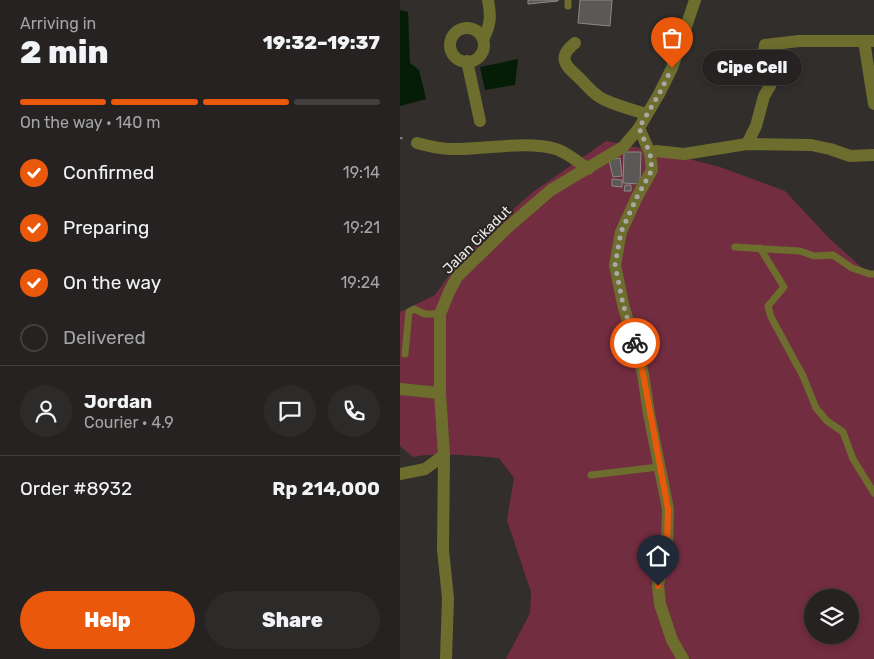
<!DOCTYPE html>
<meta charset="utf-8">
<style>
:root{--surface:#252221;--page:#2d2a2a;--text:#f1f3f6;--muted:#a3a4a5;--line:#423f3f;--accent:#ea580c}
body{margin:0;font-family:Rubik,sans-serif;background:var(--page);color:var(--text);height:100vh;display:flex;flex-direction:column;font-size:19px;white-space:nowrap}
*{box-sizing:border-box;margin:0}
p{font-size:16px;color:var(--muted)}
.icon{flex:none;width:28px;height:28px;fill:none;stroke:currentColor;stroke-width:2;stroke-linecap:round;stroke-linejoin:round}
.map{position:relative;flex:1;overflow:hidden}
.side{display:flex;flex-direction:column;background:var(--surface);width:400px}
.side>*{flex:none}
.tools{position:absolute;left:404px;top:589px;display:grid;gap:10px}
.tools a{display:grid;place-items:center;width:55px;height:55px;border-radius:50%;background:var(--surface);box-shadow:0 2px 8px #0003,0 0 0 1px var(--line);font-size:25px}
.pin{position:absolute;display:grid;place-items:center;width:42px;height:42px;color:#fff;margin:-51px -21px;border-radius:50% 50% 50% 0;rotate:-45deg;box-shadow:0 0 5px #0007}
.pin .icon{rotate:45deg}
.courier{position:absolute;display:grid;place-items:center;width:50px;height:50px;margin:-25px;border:4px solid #ea580c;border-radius:50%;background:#fff;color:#222;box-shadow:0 1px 6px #0007}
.bubble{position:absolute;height:35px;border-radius:18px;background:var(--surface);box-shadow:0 2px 8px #0003,0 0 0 1px var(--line);font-size:16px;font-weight:800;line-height:35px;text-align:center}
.summary em{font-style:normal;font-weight:800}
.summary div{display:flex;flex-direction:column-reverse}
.summary{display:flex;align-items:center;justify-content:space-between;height:85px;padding:0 20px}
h1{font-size:32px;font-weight:800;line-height:38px}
.bar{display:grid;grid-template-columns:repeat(4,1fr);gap:8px 5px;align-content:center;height:60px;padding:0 20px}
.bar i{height:6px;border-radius:4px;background:var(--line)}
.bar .on{background:var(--accent)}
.bar p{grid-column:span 4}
.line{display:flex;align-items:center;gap:12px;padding:0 20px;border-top:1px solid var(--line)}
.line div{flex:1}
.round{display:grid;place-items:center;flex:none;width:52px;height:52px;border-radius:26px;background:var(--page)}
ol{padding:0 20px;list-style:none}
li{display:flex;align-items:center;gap:15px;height:55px}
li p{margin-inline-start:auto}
li .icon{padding:5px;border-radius:50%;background:var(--accent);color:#fff;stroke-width:4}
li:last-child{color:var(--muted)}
li i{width:28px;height:28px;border:2px solid var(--line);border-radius:50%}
.cta{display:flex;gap:10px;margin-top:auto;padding:10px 20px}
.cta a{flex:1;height:58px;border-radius:30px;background:var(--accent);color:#fff;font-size:20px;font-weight:800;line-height:58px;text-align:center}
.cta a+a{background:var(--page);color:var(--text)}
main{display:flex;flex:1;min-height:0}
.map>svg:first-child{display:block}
.green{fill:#722d40;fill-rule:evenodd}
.water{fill:#051c06}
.building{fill:#5c5857;stroke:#8d8987}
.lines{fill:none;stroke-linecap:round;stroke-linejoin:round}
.path{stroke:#888684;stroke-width:2;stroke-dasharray:2.5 4;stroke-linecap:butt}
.lane{stroke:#6d6d2e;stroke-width:7}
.street{stroke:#6d6d2e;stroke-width:12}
.done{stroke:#aaa8a6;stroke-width:5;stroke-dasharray:0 9}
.route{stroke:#ea580c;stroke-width:6}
.labels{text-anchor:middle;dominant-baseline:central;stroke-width:4;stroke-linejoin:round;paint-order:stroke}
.street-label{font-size:14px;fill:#ebeae8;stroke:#272522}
</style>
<main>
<section class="side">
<div class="summary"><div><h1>2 min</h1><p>Arriving in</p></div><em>19:32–19:37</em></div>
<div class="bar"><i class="on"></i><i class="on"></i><i class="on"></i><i></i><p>On the way · 140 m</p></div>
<ol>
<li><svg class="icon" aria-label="check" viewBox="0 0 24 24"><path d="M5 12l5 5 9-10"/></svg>Confirmed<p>19:14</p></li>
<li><svg class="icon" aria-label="check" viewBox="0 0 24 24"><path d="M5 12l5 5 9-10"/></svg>Preparing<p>19:21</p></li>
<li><svg class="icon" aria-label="check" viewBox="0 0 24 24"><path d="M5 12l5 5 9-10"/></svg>On the way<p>19:24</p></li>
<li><i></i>Delivered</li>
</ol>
<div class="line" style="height:90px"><a class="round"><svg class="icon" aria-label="person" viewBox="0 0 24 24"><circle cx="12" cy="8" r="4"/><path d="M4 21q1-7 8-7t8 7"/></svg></a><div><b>Jordan</b><p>Courier · 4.9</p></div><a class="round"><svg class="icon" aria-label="chat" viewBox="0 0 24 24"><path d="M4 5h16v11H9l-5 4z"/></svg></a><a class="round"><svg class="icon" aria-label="phone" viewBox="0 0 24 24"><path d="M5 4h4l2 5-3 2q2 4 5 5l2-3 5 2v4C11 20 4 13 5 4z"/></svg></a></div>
<div class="line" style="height:65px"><div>Order #8932</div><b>Rp 214,000</b></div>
<div class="cta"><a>Help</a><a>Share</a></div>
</section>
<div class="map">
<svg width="474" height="659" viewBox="0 0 474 659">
<rect width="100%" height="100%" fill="#312e2c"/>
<path class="green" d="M206,141L278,156L320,167L385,191L430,239L470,275L474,276V659H106L130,613L131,592L107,520L114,478L99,458C70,456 41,452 13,457L0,446V312L35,295L58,263L95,225L133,192ZM412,598H450V635H412Z"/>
<g class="water">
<polygon points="0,10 8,12 10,63 19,70 26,99 0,106"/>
<polygon points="118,59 115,85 85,90 80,67"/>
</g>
<g class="building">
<polygon points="128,0 158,0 158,1 128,4"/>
<polygon points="180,0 212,0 210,26 178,23"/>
<polygon points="224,152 241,152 240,184 223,183"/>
<polygon points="220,158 222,176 213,177 209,160"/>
<polygon points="212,179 222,180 222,187 212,186"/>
<polygon points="225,185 231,185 231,191 224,191"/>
</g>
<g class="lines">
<polyline class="path" points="0,138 5,139"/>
<g class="lane">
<polyline points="168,6 168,0"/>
<polyline points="335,247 400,251 414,256 433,255 452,268 470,274 474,274"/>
<polyline points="360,248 384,287 368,306 371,317 403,376 416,408 427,421 443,432 453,459 474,493"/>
<polyline points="5,354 9,312 14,309 25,314 40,314"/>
<polyline points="191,475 259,467"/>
</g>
<g class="street">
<circle cx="67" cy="45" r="17"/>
<path d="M83,39C91,25 91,15 88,0"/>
<polyline points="464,41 474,104"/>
<path d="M175,43C152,61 172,69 184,83C191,90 195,96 205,100C218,106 233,110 246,114"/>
<polyline points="67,61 80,121"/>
<polyline points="239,128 250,153 252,170 237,197 221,232 215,265 223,304 243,374 249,414 268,509 267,546 258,585 260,604 272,640 283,659"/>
<path d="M17,143C28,146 40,149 51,149C82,150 127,140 156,149C168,153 178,162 188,169"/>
<polyline points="347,144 356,126 364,96 370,86 369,71 364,51 365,45 399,41 474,41"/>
<polyline points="250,153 256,151 284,154 347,144 411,145 430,149 450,156 474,155"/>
<polyline points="0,389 40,393"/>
<polyline points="0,474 25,469 44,455"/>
<polyline points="46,659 48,598 43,550 44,455 40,393 40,314 49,292 57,277 106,229 151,190 223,147 239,128 259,94 272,68 295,0"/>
</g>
</g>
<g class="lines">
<polyline class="done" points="235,343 223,304 215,265 221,232 237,197 252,170 250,153 239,128 259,94 272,68"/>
<polyline class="route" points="235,343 243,374 268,509 267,546 258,586"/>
</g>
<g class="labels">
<g class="street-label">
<text transform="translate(77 240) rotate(-45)">Jalan Cikadut</text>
</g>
</g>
</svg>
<div class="tools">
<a><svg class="icon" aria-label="layers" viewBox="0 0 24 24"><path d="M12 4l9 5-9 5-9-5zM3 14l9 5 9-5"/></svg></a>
</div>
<div class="pin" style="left:272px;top:68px;background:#ea580c"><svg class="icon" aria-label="bag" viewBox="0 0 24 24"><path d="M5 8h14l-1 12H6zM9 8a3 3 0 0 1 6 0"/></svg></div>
<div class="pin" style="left:258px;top:586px;background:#1f2937"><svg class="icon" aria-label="home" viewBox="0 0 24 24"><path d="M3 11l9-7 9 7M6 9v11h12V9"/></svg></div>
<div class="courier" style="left:235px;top:343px"><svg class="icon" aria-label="bike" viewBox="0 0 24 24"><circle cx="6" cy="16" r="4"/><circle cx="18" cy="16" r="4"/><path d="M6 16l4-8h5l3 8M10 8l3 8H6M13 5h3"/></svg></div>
<div class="bubble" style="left:302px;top:50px;width:100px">Cipe Cell</div>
</div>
</main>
